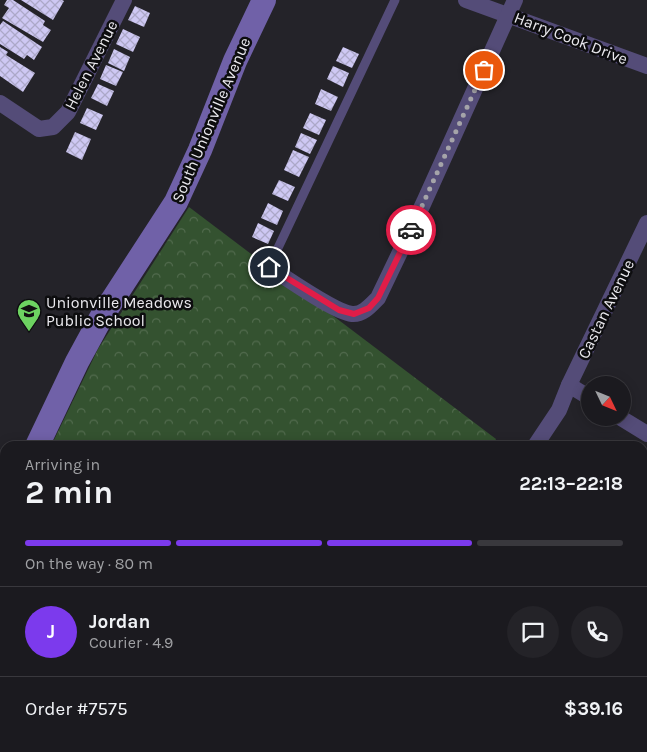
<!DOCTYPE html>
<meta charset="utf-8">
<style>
:root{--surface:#1b1a1f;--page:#242328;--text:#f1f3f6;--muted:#a0a1a4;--line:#39383d;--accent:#7c3aed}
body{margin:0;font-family:Karla,sans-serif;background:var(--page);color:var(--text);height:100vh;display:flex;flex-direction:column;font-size:19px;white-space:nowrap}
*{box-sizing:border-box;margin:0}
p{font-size:16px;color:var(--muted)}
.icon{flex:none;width:28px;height:28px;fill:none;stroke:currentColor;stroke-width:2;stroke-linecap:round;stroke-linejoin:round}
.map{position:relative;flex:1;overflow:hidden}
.details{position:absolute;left:0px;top:441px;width:648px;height:311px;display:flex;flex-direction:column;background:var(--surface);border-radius:15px 15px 0 0;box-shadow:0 2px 12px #0003,0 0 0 1px var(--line)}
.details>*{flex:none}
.needle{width:32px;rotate:133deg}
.buttons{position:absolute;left:581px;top:376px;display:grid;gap:10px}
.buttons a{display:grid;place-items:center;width:50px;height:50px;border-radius:50%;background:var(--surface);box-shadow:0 2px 12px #0003,0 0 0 1px var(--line);font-size:25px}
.pin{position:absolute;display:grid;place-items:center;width:42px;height:42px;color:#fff;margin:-21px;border:2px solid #fff;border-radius:50%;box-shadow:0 1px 5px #0007}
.courier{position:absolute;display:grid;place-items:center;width:50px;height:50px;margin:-25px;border:4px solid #e11d48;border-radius:50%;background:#fff;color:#222;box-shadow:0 1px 6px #0007}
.headline em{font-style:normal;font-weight:700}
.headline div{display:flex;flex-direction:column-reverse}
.headline{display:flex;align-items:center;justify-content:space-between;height:85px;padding:0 25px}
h1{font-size:32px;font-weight:700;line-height:38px}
.bar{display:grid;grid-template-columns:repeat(4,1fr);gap:8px 5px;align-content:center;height:60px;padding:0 25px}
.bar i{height:6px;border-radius:4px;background:var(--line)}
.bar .active{background:var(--accent)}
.bar p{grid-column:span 4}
.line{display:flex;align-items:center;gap:12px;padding:0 25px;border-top:1px solid var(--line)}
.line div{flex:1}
.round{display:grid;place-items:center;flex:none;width:52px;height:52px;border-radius:26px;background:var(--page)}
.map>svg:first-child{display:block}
.forest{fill:url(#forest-crowns)}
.water{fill:url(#water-waves)}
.building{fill:url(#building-cross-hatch)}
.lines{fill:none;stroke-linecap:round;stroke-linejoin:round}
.lane{stroke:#544c78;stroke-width:9}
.street{stroke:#544c78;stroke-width:16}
.secondary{stroke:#7061a8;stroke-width:24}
.done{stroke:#a5a4a9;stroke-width:5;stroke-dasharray:0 9}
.route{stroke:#e11d48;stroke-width:6}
.labels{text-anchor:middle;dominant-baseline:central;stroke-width:5;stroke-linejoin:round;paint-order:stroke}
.street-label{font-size:16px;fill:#eae9ee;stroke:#0d0d0f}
.poi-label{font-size:16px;fill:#eae9ee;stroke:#0d0d0f;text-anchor:start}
</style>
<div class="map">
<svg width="647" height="752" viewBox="0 0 647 752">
<defs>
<pattern id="forest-crowns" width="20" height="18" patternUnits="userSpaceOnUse" patternTransform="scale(1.25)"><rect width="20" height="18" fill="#345230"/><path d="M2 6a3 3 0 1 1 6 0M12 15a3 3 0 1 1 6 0" fill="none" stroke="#526b4e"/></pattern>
<pattern id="water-waves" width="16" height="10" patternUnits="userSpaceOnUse" patternTransform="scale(1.25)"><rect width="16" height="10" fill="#001400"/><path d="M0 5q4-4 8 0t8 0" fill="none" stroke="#253626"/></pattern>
<pattern id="building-cross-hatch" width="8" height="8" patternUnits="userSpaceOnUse" patternTransform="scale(1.25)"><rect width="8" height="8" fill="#cec8f3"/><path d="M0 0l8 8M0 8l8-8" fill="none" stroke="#aca8c8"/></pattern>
</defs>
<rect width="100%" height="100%" fill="#242329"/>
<g class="forest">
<polygon points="189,207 496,439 493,446 51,446 98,349"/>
<polygon points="5,541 5,748 256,748 254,752 0,752 0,552"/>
</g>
<polygon class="water" points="55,748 196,748 194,752 50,752"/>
<g class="building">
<polygon points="7,0 13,0 45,21 43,25 51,30 43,42 2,18 9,8 4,5"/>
<polygon points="21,0 62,0 64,1 53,20"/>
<polygon points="135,6 150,13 144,27 128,20"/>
<polygon points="3,21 42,47 34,60 27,55 24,59 0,44 0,25"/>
<polygon points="123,29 140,37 133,52 116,44"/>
<polygon points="0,47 8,52 6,55 35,73 23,92 0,76"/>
<polygon points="343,47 359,54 352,68 336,61"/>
<polygon points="114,49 130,57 124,71 108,63"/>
<polygon points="106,65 123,72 116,86 100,79"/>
<polygon points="333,66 349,73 343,87 327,79"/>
<polygon points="98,84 114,91 107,106 91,98"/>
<polygon points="321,89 338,97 331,111 315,104"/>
<polygon points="87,108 103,115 96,130 80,123"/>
<polygon points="310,113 326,120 319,135 303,128"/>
<polygon points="75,132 91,139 82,160 66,152"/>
<polygon points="301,133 317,140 310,154 295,147"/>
<polygon points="293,150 309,157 299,177 284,170"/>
<polygon points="279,180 295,187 288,201 272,194"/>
<polygon points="268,203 283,211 277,225 261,218"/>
<polygon points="258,223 274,231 268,244 252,237"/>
</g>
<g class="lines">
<polyline class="lane" points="269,267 395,0"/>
<g class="street">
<polyline points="466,0 647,66"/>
<polyline points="0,103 39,129 53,127 68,112 124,0"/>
<path d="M269,267C287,278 334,312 352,314C363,315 371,305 378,298L424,202L515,0"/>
<polyline points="569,385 590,398"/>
<polyline points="621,418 647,434"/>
<polyline points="535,446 559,410 569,385 647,223"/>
<polyline points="637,748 644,752"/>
<polyline points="377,752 379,748"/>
</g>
<g class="secondary">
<polyline points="37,446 77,362 102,316 176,202 200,150 235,61 264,0"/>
<polyline points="0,522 5,511"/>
</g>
</g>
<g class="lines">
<polyline class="done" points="411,230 484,70"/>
<polyline class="route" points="269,267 339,310 354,314 369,308 378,298 411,230"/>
</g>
<defs>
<g id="school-pin" transform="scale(1.25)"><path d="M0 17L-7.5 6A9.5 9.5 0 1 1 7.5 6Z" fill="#6dd361" stroke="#0d0d0f"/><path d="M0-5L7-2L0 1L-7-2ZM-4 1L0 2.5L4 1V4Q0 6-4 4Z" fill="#111"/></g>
</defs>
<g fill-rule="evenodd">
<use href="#school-pin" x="29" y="311"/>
</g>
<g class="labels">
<g class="street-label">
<text transform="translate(571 38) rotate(21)">Harry Cook Drive</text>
<text transform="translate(91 65) rotate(-63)">Helen Avenue</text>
<text transform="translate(211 120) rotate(-67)">South Unionville Avenue</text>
<text transform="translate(606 309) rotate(-64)">Castan Avenue</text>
</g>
<g class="poi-label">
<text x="46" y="302">Unionville Meadows<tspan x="46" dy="18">Public School</tspan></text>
</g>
</g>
</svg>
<div class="buttons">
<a><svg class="needle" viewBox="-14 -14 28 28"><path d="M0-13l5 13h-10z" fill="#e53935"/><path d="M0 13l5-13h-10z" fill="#a0a1a4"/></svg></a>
</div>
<div class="pin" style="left:484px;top:70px;background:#ea580c"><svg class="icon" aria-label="bag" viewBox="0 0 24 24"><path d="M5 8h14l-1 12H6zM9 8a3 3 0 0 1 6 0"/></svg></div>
<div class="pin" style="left:269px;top:267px;background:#1f2937"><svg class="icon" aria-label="home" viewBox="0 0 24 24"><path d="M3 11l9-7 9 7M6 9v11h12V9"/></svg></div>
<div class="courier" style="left:411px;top:230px"><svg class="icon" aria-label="car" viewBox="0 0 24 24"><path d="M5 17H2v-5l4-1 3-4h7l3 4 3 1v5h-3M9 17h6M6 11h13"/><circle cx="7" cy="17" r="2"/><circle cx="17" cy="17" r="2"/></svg></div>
<section class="details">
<div class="headline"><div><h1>2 min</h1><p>Arriving in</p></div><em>22:13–22:18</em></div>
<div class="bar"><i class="active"></i><i class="active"></i><i class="active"></i><i></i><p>On the way · 80 m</p></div>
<div class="line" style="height:90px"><b class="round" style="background:var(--accent);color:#fff">J</b><div><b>Jordan</b><p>Courier · 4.9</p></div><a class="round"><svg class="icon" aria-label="chat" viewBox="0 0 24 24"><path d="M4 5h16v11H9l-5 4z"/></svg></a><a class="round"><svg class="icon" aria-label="phone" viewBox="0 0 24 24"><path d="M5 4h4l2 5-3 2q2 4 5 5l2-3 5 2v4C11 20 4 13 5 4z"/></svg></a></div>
<div class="line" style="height:65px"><div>Order #7575</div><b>$39.16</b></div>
</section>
</div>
